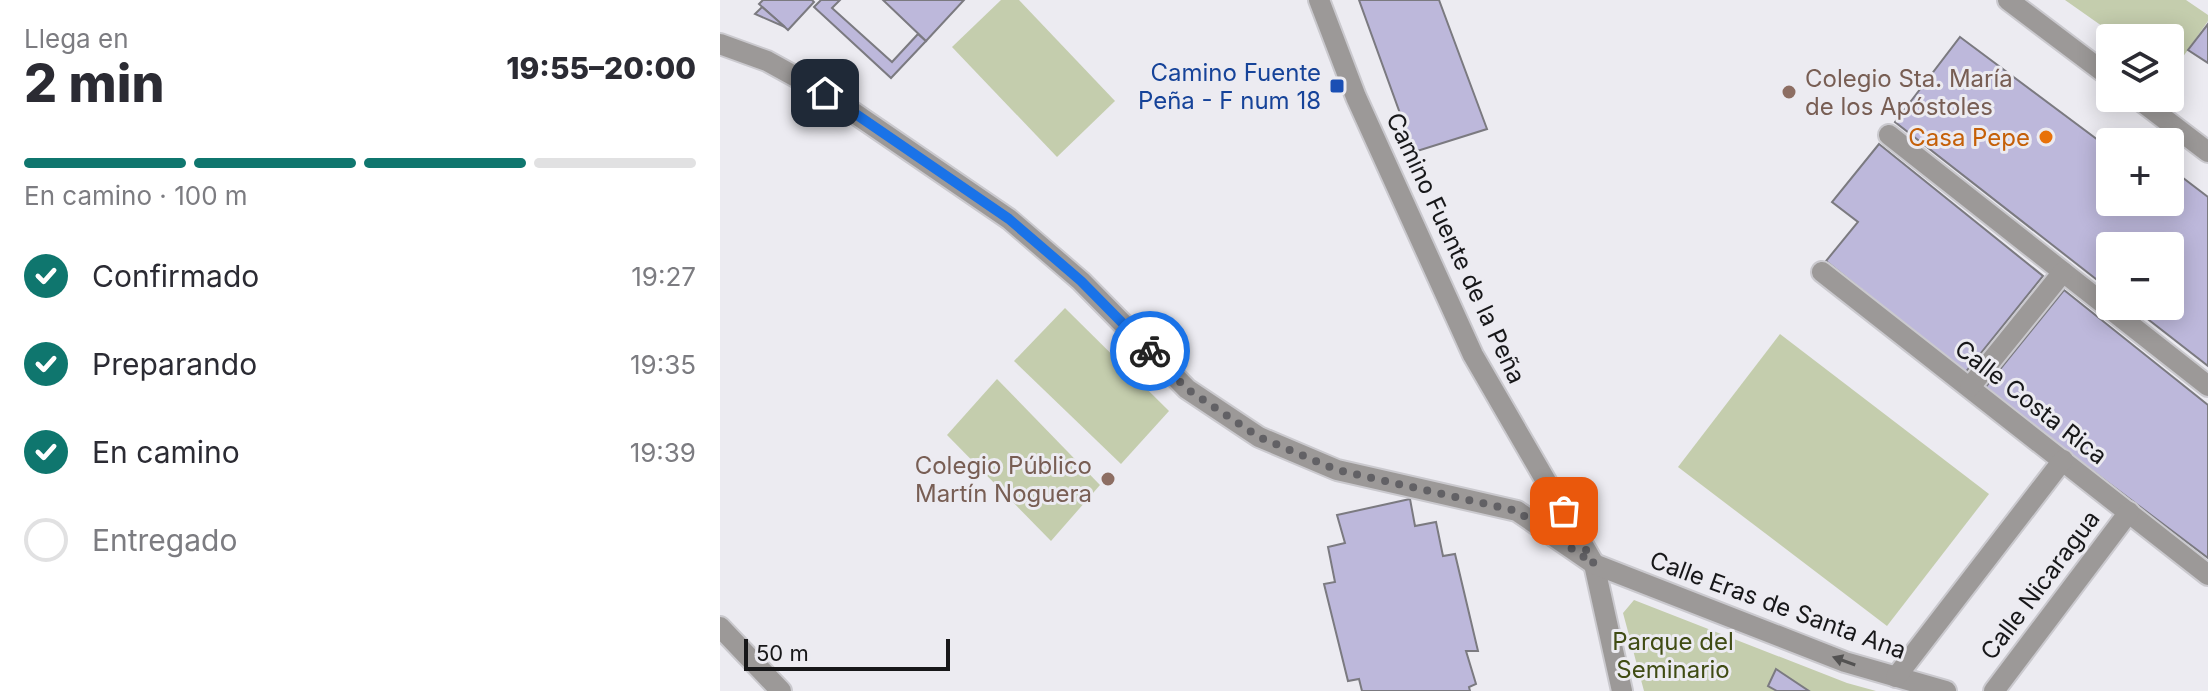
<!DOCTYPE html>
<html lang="es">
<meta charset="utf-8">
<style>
:root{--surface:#fff;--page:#f2f2f3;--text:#2b2b33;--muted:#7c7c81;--line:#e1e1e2;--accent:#0f766e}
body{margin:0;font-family:Inter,sans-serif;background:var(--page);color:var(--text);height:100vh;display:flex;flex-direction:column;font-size:30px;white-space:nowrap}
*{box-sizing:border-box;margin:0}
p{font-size:26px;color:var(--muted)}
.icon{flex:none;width:44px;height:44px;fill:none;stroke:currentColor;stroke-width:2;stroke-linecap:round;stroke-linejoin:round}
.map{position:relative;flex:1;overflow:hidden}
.drawer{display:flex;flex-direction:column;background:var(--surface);width:720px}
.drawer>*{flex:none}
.buttons{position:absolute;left:1376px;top:24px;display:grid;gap:16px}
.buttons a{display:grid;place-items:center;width:88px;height:88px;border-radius:8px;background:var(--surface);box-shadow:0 4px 20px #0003;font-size:40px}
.scale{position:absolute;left:24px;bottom:20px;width:206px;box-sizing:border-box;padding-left:8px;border:4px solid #171719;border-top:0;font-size:22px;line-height:28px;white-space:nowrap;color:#171719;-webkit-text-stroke:6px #ecebf1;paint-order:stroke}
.pin{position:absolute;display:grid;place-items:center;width:68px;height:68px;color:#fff;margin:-34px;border-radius:16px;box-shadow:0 4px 12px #0006}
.courier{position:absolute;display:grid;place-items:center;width:80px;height:80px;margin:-40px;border:6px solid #1a73e8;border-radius:50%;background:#fff;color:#222;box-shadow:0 2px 10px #0007}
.head em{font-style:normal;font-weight:800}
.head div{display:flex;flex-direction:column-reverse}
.head{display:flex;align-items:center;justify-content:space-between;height:136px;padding:0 24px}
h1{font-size:52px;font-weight:800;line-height:60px}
.bar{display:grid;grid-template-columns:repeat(4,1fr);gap:12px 8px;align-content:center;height:96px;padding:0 24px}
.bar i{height:10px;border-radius:6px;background:var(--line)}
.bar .on{background:var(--accent)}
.bar p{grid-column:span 4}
ol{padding:0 24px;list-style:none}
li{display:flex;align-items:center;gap:24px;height:88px}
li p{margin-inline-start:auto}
li .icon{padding:8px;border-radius:50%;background:var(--accent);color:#fff;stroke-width:4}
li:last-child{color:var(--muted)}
li i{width:44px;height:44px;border:4px solid var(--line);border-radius:50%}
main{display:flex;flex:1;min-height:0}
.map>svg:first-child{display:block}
.green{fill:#c4cdad}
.building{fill:#bdb8db;stroke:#7b7a80;stroke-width:2}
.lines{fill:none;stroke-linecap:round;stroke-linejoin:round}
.minor-casing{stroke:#cac9ce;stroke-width:24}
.tertiary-casing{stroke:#cac9ce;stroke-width:24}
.minor{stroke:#9c9998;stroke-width:20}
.tertiary{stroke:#9c9998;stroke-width:20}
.oneway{fill:#535252}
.done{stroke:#626165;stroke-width:8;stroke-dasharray:0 14.4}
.route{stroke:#1a73e8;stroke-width:10}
.transit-dot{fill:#1a4fb4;stroke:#ecebf1;stroke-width:3}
.education-dot{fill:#8d6e63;stroke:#ecebf1;stroke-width:3}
.food-dot{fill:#e8710a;stroke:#ecebf1;stroke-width:3}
.labels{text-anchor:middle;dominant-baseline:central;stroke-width:6;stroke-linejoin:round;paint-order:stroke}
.transit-label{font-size:24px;fill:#164399;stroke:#ecebf1;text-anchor:end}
.education-label{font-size:24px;fill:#785e54;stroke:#ecebf1;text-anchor:start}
.food-label{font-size:24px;fill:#c56008;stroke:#ecebf1;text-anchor:end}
.street-label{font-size:24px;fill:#171719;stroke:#ecebf1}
.park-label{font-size:24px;fill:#404c14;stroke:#ecebf1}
</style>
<main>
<section class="drawer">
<div class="head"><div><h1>2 min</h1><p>Llega en</p></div><em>19:55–20:00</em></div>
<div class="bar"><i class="on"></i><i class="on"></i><i class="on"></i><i></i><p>En camino · 100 m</p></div>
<ol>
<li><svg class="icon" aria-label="check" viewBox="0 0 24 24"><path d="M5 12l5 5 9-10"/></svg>Confirmado<p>19:27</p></li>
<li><svg class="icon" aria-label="check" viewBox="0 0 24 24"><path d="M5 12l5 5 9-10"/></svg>Preparando<p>19:35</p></li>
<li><svg class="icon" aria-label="check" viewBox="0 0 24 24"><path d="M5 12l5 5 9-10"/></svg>En camino<p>19:39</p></li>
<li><i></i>Entregado</li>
</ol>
</section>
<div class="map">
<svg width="1488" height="691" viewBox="0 0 1488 691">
<rect width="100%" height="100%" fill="#ecebf1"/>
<g class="green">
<polygon points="281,0 299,0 395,101 337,157 232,47"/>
<polygon points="1345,0 1466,0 1488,15 1488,21 1451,74 1450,38 1399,38"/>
<polygon points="345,308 449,411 401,464 294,361"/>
<polygon points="1060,334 1269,494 1167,626 958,467"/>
<polygon points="277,379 380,485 331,541 227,435"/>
<polygon points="914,600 1127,683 1156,691 924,691 903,613"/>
</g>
<g class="building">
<polygon points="43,0 92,0 94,2 68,30 39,4"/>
<polygon points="101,0 120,0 112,8 172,62 198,34 206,41 171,78 94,7"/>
<polygon points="163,0 244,0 206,41"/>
<polygon points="639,0 719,0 767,129 694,152"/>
<polygon points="42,7 65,27 35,14"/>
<polygon points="1488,24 1488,63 1468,50"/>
<polygon points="1240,37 1390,149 1390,202 1450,202 1450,168 1488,197 1488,366 1411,306 1450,306 1450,246 1390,246 1390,290 1175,122"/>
<polygon points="1159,144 1323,276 1245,373 1106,261 1138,222 1112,202"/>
<polygon points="1344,290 1488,405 1488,558 1264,389"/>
<polygon points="690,499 695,526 716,522 723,556 735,554 758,651 746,651 756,684 749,687 750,691 642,691 639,679 628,681 604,584 615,582 608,547 625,543 617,515"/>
<polygon points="1056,669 1089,691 1057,691 1048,686"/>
</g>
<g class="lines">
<g class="minor-casing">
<g id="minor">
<polyline points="599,0 636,97 753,355 874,564 902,691"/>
<polyline points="0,44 47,61 105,93 289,219 361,281 467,389 539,437 617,470 797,511 874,564 1125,662 1226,691"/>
<polyline points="1169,135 1488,386"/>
<polyline points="1102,272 1488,575"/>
<polyline points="1250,387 1343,272"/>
<polyline points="1176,677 1343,460"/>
<polyline points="1274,691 1409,512"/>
</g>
</g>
<g class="tertiary-casing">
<g id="tertiary">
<polyline points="1288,0 1390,77"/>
<polyline points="1417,98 1488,152"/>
<polyline points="0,627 61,691"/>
</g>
</g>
<use href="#minor" class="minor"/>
<use href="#tertiary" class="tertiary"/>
</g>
<defs><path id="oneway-solid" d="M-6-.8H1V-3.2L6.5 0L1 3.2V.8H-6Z" transform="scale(2)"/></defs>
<use class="oneway" href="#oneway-solid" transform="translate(1124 661) rotate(-160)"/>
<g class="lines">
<polyline class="done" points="430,351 467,389 539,437 617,470 797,511 874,564 844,511"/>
<polyline class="route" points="105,93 289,219 361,281 430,351"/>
</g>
<rect class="transit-dot" x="609" y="78" width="16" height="16" rx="4"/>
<g class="education-dot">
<circle cx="1069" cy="92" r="8"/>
<circle cx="388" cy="479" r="8"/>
</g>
<circle class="food-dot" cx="1326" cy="137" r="8"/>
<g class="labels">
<g class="transit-label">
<text x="601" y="72">Camino Fuente<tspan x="601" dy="28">Peña - F num 18</tspan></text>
</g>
<g class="education-label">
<text x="1085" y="78">Colegio Sta. María<tspan x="1085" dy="28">de los Apóstoles</tspan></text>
<text x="372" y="465" text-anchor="end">Colegio Público<tspan x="372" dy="28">Martín Noguera</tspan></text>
</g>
<g class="food-label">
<text x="1310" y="137">Casa Pepe</text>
</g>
<g class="street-label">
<text transform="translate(736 248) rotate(65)">Camino Fuente de la Peña</text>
<text transform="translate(1311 402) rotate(38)">Calle Costa Rica</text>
<text transform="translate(1320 585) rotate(-53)">Calle Nicaragua</text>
<text transform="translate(1058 605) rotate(20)">Calle Eras de Santa Ana</text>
</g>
<g class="park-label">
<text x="953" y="641">Parque del<tspan x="953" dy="28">Seminario</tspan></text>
</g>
</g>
</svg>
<div class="buttons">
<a><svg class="icon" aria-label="layers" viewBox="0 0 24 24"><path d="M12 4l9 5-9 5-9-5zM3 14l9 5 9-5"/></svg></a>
<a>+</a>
<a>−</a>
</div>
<div class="scale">50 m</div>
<div class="pin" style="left:844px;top:511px;background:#ea580c"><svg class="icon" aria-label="bag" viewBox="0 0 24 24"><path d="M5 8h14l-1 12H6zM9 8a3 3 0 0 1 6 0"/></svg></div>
<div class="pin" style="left:105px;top:93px;background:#1f2937"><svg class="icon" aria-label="home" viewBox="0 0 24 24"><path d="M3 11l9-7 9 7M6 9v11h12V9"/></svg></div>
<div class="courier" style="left:430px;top:351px"><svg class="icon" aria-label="bike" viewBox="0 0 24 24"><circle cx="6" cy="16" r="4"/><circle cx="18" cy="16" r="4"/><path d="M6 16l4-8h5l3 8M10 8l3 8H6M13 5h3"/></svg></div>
</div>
</main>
